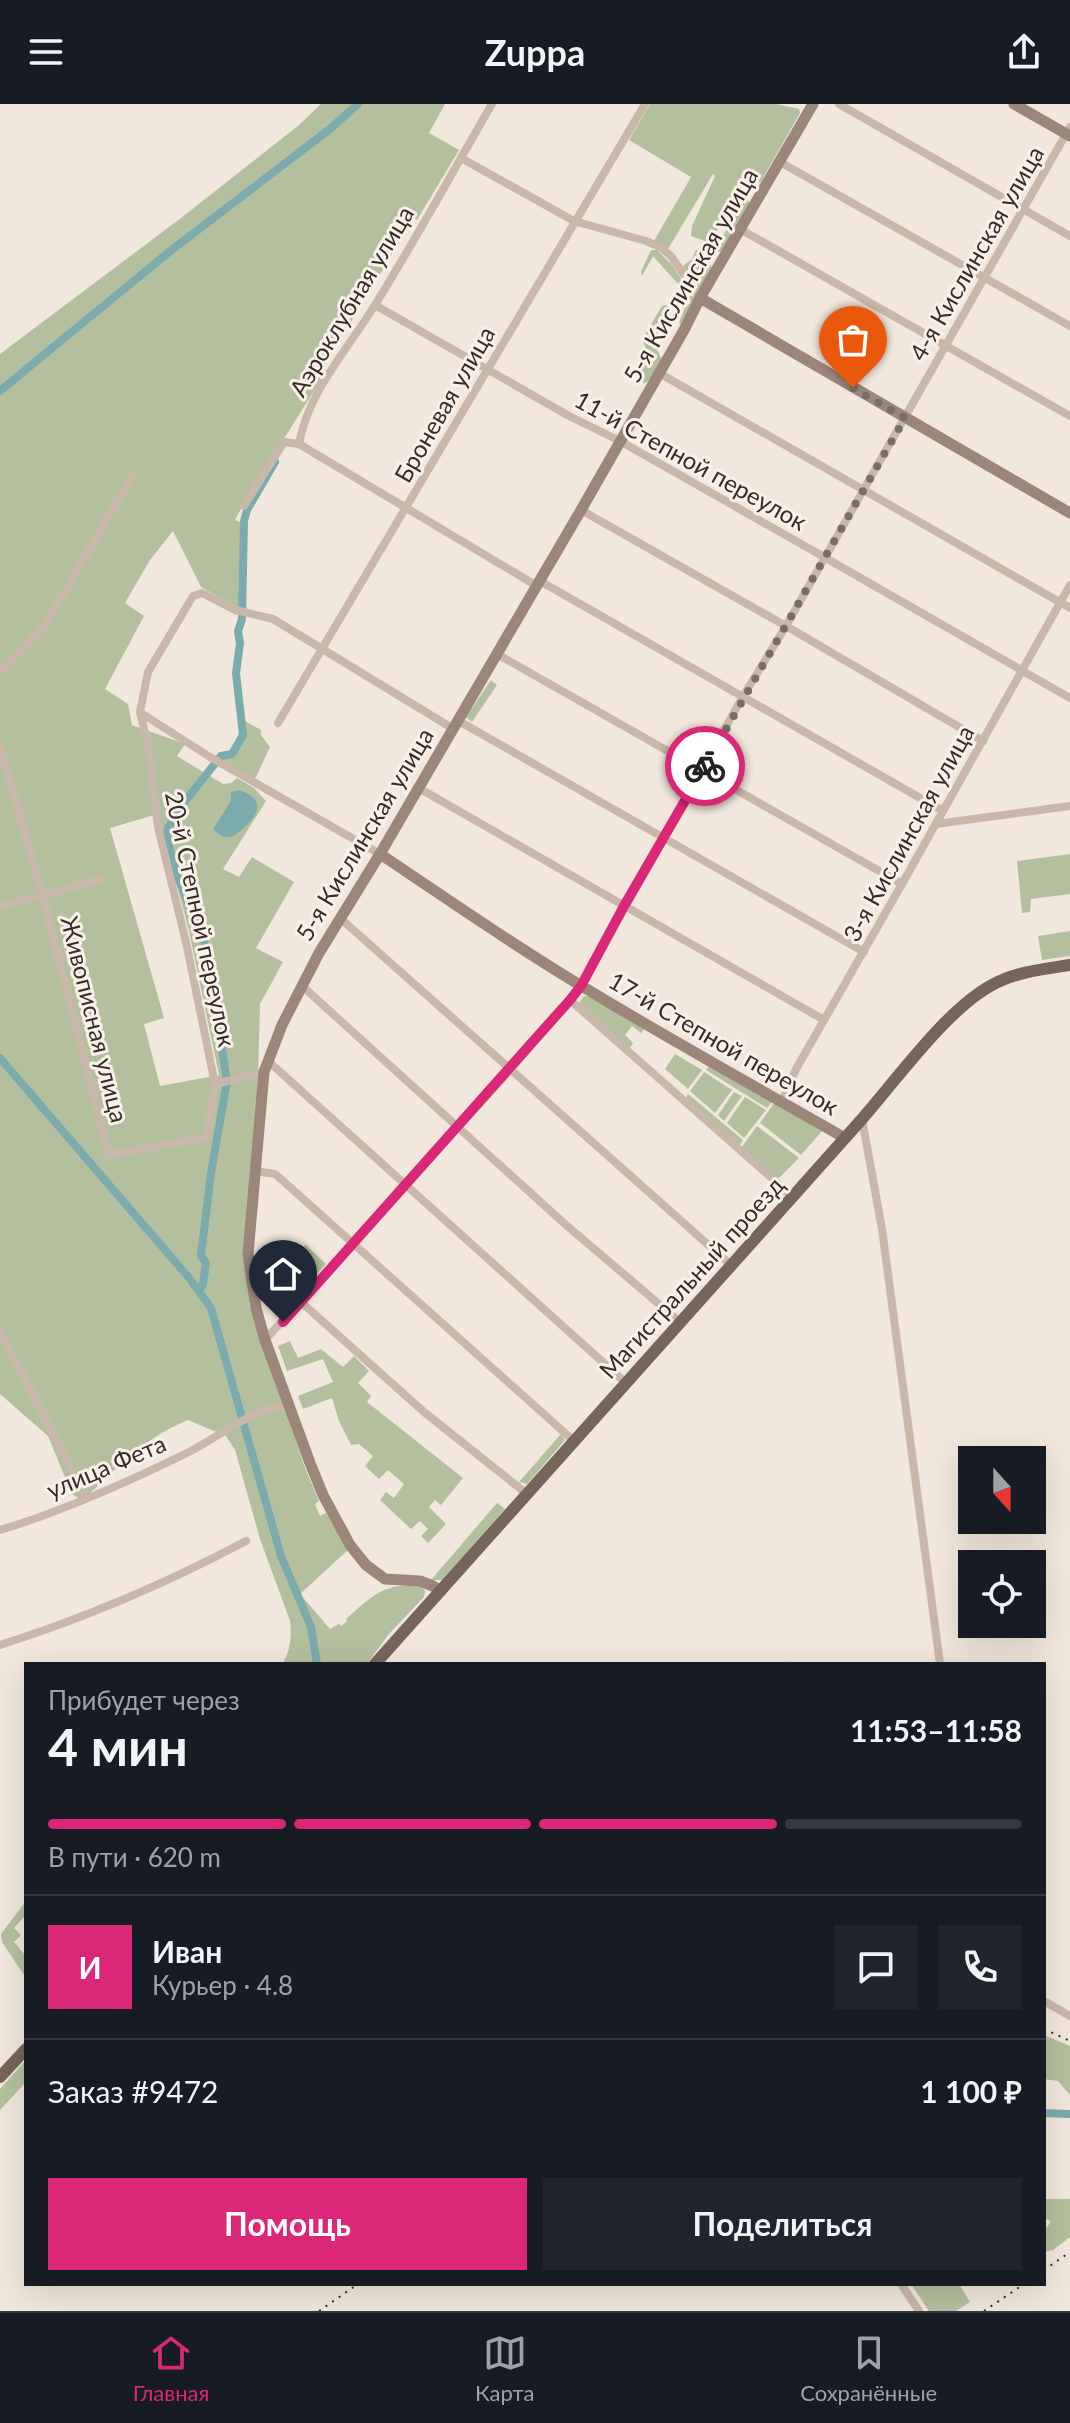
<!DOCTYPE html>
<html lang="ru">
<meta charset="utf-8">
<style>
:root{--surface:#171b24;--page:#20242c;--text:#f1f3f6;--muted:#9ea1a6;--line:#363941;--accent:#db2777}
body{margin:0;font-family:Lato,sans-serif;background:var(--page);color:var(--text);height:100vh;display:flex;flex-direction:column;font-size:30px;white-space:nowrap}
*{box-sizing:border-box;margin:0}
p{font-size:26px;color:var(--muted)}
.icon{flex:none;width:44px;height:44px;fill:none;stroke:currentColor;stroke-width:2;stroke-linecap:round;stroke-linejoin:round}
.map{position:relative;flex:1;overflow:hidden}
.panel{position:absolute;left:24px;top:1558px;width:1022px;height:624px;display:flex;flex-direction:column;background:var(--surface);border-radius:0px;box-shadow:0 8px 32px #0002}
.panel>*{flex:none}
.needle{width:52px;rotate:159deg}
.controls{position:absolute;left:958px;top:1342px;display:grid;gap:16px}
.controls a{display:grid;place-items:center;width:88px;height:88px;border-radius:0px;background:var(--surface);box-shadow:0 8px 32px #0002;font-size:40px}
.pin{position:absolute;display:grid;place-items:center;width:68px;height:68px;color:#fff;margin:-82px -34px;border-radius:50% 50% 50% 0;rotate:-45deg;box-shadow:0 0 8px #0007}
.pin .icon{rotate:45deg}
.courier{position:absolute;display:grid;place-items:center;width:80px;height:80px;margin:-40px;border:6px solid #db2777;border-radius:50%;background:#fff;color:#222;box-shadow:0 2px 10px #0007}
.overview em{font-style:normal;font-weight:700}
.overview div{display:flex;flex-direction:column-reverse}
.overview{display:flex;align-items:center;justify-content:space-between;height:136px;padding:0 24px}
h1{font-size:52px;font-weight:700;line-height:60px}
.bar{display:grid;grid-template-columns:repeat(4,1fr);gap:12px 8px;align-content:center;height:96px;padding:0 24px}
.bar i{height:10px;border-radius:6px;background:var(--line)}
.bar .on{background:var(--accent)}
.bar p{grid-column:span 4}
.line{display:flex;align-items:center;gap:20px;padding:0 24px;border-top:2px solid var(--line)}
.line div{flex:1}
.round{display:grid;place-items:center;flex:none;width:84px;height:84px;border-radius:0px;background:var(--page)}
.action{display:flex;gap:16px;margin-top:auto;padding:16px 24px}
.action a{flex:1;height:92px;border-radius:0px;background:var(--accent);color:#fff;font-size:32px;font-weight:700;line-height:92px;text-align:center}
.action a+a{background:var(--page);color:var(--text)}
header{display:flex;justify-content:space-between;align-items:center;height:104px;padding:0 24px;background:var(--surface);font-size:36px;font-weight:700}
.tabs{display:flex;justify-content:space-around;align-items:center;height:112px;border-top:2px solid var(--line);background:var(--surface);font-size:22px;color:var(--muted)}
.tabs a{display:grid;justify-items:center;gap:4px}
.tabs .on{color:var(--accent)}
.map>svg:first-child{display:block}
.green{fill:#b4c09d;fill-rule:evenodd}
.water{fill:#7cabad}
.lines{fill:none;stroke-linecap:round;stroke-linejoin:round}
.canal{stroke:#7cabad;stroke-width:8}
.street{stroke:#c9b7a9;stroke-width:8}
.secondary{stroke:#9c867a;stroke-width:11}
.primary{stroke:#77645a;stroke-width:12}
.rail{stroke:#362d28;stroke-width:2;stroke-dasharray:2 6;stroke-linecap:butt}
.done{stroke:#776e67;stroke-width:8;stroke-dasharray:0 14.4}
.route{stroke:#db2777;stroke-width:10}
.labels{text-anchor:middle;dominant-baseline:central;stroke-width:6;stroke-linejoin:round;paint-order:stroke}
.street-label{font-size:24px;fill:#362d28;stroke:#f9f1e9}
</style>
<header><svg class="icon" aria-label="menu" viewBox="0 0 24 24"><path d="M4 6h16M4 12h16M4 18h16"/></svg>Zuppa<svg class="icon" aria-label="share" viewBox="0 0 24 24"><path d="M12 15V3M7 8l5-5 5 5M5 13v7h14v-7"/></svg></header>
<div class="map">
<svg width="1070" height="2207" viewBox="0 0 1070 2207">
<rect width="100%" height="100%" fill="#f1e7dc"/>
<g class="green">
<path d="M321,0H445L429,29L459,46L417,116L414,114L318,272L321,276L249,390L235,416L243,419L239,505L201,483L173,427L150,456L125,499L144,512L105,585L128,600L132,621L185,640L177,652L223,680L231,679L237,674L254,684L266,697L223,765L239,773L252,753L294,778L256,844L283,858L260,900L252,1197L249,1199L305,1364L319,1397L315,1400L320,1412L326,1409L348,1446L300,1490L330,1525L339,1520L341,1522L347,1517L346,1515C371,1493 386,1476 422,1483L425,1487L424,1493L388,1531L367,1560H282C290,1549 292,1531 290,1517L260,1435L235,1346L226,1332L188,1316C147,1332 118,1363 86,1393L80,1395L72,1390L48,1332L0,1290V250L181,114L299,21ZM158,710L189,827L219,971L160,982L144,920L164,914L110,724Z"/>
<polygon points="650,0 776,0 799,5 800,9 760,79 747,72 710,139 691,132 692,122 715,72 713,70 668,145 654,137 691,73 629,36"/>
<polygon points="748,96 750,101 723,146 718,148 717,144 741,97"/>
<polygon points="651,146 657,146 672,161 695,195 683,221 679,219 684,205 691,198 688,191 653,152 642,172 641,168"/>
<polygon points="696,146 704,146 712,164 700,185 695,185 683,162 692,155"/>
<polygon points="667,201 671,205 653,238 662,256 649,277 644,279 639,274 647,247 642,235 662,202"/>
<polygon points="491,576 497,581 472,618 466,613"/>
<polygon points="243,616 261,626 261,631 270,643 256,673 253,674 223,656 221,652 232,650 243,631"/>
<polygon points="1070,750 1070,790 1031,795 1030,808 1022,809 1017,757"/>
<polygon points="1070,827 1070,852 1042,856 1038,832"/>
<polygon points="584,892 591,893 645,924 641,929 632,922 625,931 633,939 629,945 579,899"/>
<polygon points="675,950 702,966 688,985 665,965"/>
<polygon points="709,962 772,998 767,1004 706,966"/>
<polygon points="704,968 732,986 715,1009 690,987"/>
<polygon points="734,988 742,992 724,1017 718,1011"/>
<polygon points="688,990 743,1036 739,1042 685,995"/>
<polygon points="745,993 766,1006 744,1034 727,1019"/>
<polygon points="774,999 823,1026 801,1051 760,1019"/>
<polygon points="757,1022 799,1054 777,1076 741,1044"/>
<polygon points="305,1140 326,1160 305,1182 286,1168 288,1156 299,1158"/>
<polygon points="290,1237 298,1254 321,1245 343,1263 354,1252 369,1267 358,1279 371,1292 367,1298 463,1374 441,1401 435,1396 429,1403 446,1420 428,1439 421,1432 428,1425 420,1417 411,1425 380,1396 386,1388 394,1394 404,1380 388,1366 379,1375 365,1362 373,1352 359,1340 351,1341 339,1317 332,1294 303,1305 298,1292 333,1278 323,1255 287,1267 278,1242"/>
<polygon points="561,1330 565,1336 527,1380 519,1378"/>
<polygon points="497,1399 505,1405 442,1476 431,1476"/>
<polygon points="26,1797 26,1811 14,1824 21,1831 14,1838 26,1852 26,1874 2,1838 1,1830"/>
<polygon points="1044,1931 1070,1942 1070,1991 1058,1977 1044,1975"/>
<polygon points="26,1956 26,1978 0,2006 0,1985"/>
<polygon points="1044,2095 1070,2095 1070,2133 1053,2146 1044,2148 1044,2128 1051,2117 1044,2114"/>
<polygon points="911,2180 959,2180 970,2198 956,2207 929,2207"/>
</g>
<path class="water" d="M239,686C267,695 259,712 240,727C237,729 234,733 229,733C223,734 217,729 213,725L231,697V688Z"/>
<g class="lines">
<g class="canal">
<polyline points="0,287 169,148 330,25 358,0"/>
<polyline points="0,954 190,1175 211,1204 281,1452 311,1523 317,1560"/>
<polyline points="199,1187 203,1180 206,1159 201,1152 211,1069 227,977 206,843 176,769 167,734 168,724 182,701 221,652 232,650 243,631 236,569 240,539 238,527 242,515 244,417 247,406 275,358"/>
<polyline points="1044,2009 1070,2010"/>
</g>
<g class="street">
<polyline points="839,0 1070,132"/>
<polyline points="461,54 574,117 646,137 660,143 671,152 700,194"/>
<polyline points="780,58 1070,222"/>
<polyline points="740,125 1070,312"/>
<polyline points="375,201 569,312 620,337 824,453 1070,594"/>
<polyline points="659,269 1070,504"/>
<polyline points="299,340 537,482"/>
<path d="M244,402L284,338L299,340C308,288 347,246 375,201C416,135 453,67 492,0"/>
<polyline points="581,406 786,522 983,637"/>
<polyline points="540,477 943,707"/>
<polyline points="497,550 902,780"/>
<polyline points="0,568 45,521 132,373"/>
<polyline points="141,609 210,653 380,750"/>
<polyline points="457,616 864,848"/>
<polyline points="278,619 645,0"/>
<polyline points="0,641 43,792 109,1051 207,1033 215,980"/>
<polyline points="417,683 824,916"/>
<polyline points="936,720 1070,702"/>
<polyline points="0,803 101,775"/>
<polyline points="341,815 731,1161"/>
<polyline points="301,881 566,1121 680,1218"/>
<polyline points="570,896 792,1092"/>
<polyline points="268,957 626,1279"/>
<polyline points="264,968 215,980 186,838 158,723 149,646 140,608 148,568 193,492 202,489 235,506 273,515 452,624"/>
<polyline points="782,998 796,965 902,780 1070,481"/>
<polyline points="862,1015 882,1125 940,1560"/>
<polyline points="255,1067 275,1070 282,1076 574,1337"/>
<polyline points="301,1198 424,1308 527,1390"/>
<polyline points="0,1226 86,1394"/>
<polyline points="265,1236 511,965 581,882 742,594 786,522 1070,23"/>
<path d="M0,1426C64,1407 128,1378 189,1348C222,1331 251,1305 288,1301"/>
<path d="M0,1541C85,1514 167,1479 246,1437"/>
<polyline points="1044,1897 1070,1912"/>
<polyline points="901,2180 919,2207"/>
</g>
<g class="secondary">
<polyline points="1014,0 1070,32"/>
<polyline points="700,194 1070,409"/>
<path d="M380,750C446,794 511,840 580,881C667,934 756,983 845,1034"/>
<polyline points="441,1487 433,1482 420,1477 385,1475 366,1461 350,1441 323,1391 310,1359 265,1236 256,1204 248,1150 264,968 282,921 319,849 380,750 581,406 684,226 700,194 813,0"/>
</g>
<g class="primary">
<path d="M375,1560L862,1015C897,975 947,905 992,881C1015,868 1044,865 1070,861"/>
<polyline points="0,1973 26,1945"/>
</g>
<g class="rail">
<polyline points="786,1558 787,1560"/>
<polyline points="1044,1925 1070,1937"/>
<polyline points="1044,2166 1070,2148"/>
<polyline points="319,2207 358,2180"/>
<polyline points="984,2207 1024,2180"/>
</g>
</g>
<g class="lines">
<polyline class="done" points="705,662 905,314 853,284"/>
<polyline class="route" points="283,1218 570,896 581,882 624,802 705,662"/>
</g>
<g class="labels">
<g class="street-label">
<text transform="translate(976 149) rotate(-60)">4-я Кислинская улица</text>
<text transform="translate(690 171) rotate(-60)">5-я Кислинская улица</text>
<text transform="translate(351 197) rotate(-59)">Аэроклубная улица</text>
<text transform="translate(444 300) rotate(-60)">Броневая улица</text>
<text transform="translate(691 356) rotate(29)">11-й Степной переулок</text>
<text transform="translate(908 729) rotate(-61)">3-я Кислинская улица</text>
<text transform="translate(364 730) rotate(-59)">5-я Кислинская улица</text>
<text transform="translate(201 815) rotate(78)">20-й Степной переулок</text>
<text transform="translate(95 915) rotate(76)">Живописная улица</text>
<text transform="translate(724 939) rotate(30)">17-й Степной переулок</text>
<text transform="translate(691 1173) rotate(-48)">Магистральный проезд</text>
<text transform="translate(106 1362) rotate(-23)">улица Фета</text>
</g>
</g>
</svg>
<div class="controls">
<a><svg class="needle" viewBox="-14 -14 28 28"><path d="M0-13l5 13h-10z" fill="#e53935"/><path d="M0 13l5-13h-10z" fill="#9ea1a6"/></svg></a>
<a><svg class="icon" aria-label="locate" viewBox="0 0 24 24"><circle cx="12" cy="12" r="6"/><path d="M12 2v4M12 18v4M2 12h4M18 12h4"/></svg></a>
</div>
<div class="pin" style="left:853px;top:284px;background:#ea580c"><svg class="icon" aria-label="bag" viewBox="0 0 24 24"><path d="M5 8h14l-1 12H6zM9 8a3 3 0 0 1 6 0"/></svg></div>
<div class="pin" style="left:283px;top:1218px;background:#1f2937"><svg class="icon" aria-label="home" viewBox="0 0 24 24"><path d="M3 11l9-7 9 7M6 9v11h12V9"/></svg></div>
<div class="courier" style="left:705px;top:662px"><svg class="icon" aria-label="bike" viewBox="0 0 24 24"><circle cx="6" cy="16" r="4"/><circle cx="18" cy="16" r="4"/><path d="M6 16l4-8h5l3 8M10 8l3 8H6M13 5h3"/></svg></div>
<section class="panel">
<div class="overview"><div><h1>4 мин</h1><p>Прибудет через</p></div><em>11:53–11:58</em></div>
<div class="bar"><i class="on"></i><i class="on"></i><i class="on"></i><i></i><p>В пути · 620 m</p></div>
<div class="line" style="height:144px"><b class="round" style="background:var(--accent);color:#fff">И</b><div><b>Иван</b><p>Курьер · 4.8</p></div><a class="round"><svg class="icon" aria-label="chat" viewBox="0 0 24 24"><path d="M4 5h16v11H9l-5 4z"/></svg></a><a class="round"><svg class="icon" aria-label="phone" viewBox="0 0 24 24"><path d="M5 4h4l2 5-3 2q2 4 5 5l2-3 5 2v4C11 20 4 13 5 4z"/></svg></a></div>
<div class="line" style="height:104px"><div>Заказ #9472</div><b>1 100 ₽</b></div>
<div class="action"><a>Помощь</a><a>Поделиться</a></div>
</section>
</div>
<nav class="tabs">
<a class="on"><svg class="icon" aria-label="home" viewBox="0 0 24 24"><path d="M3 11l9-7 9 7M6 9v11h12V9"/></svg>Главная</a>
<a><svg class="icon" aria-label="map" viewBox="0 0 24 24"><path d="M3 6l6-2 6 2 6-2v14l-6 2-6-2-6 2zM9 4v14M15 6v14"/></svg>Карта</a>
<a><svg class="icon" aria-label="saved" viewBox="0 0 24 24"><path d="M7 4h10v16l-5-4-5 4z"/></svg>Сохранённые</a>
</nav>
